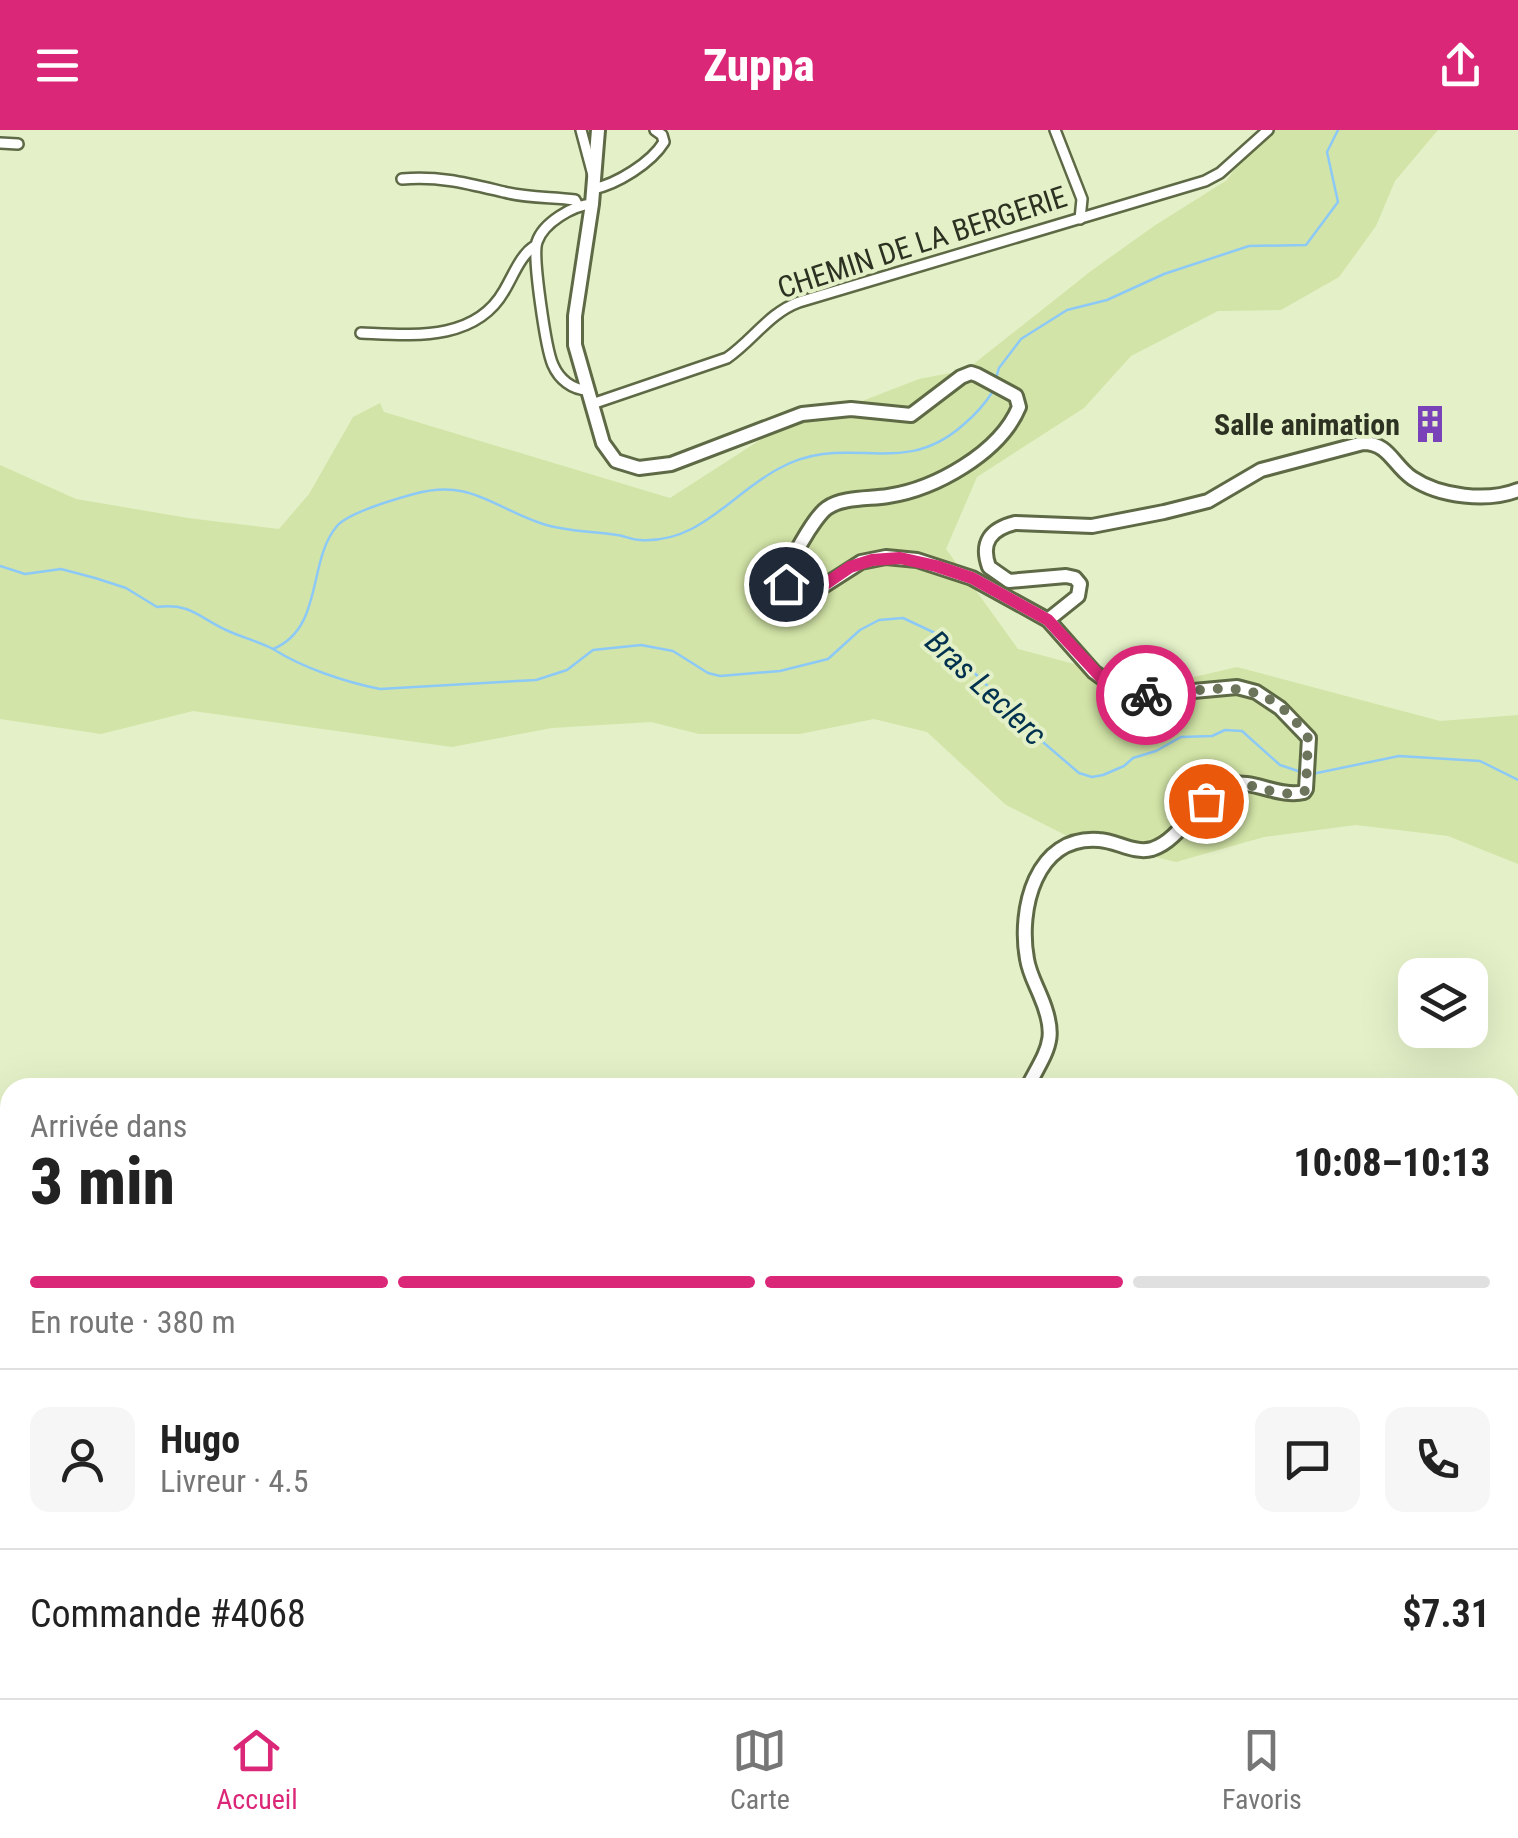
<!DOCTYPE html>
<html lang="fr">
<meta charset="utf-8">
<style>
:root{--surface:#fff;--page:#f6f6f6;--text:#222;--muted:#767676;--line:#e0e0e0;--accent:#db2777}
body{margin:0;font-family:"Roboto Condensed",sans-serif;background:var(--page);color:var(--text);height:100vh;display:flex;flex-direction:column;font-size:38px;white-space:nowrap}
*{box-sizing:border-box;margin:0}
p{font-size:32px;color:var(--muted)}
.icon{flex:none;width:55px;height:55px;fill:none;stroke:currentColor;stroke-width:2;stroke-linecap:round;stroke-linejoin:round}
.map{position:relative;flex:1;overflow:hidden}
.drawer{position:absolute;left:0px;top:948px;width:1520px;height:622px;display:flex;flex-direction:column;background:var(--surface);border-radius:30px 30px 0 0;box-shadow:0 10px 40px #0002}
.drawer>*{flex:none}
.tools{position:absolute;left:1398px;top:828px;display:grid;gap:20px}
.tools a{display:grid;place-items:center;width:90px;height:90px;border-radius:20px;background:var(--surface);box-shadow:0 10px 40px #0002;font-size:50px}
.pin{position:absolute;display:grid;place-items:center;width:85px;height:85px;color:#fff;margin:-42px;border:5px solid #fff;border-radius:50%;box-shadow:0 2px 10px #0007}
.courier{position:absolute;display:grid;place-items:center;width:100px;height:100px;margin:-50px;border:8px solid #db2777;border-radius:50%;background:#fff;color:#222;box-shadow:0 2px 12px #0007}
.headline em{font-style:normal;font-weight:800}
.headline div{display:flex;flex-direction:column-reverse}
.headline{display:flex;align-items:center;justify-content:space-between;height:170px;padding:0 30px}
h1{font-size:65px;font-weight:800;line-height:75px}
.bar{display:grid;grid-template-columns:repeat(4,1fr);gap:15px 10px;align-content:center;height:120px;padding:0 30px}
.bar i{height:12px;border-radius:8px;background:var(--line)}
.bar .active{background:var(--accent)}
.bar p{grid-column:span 4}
.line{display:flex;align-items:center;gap:25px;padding:0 30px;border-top:2px solid var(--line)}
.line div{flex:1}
.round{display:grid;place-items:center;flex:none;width:105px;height:105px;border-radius:20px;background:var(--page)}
header{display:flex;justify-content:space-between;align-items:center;height:130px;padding:0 30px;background:var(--accent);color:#fff;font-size:45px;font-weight:800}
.tab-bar{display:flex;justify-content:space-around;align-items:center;height:140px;border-top:2px solid var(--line);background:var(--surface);font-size:28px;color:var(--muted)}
.tab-bar a{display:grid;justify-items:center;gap:5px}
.tab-bar .active{color:var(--accent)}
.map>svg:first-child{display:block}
.green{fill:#d2e4a7}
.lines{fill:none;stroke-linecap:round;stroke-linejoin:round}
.stream{stroke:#8dc9f6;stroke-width:2.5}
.street-casing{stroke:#5e6945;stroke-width:14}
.secondary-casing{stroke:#5e6945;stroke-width:18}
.street{stroke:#fff;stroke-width:9}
.secondary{stroke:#fff;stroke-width:12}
.done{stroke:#6c745b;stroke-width:10;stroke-dasharray:0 18}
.route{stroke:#db2777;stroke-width:12}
.labels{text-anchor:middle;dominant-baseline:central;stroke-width:8;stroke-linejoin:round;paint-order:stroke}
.street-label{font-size:30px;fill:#2c3121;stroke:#e4f1c8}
.poi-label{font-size:30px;font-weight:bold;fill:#2c3121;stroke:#e4f1c8;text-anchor:end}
.water-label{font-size:32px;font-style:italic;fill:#00314e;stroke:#e4f1c8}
</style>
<header><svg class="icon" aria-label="menu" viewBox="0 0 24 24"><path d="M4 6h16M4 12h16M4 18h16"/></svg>Zuppa<svg class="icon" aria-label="share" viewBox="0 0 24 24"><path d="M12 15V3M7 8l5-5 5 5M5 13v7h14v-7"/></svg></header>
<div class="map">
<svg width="1518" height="1568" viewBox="0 0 1518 1568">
<rect width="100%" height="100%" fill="#e4f1c8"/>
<polygon class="green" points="1263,0 1438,0 1395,51 1376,96 1339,147 1281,180 1218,181 1131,226 1084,278 977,347 946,419 1018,519 1078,535 1194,547 1237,537 1440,591 1518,585 1518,734 1448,706 1356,695 1264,707 1176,732 1065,705 1006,675 927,602 874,589 800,604 699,604 651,592 552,598 452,617 193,581 101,604 0,589 0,335 76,369 188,388 279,399 309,364 353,287 380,273 384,282 670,368 777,299 776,291 808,292 919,249 966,240 1091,141 1154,96 1227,50"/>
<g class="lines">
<g class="stream">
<polyline points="996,248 999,238 1021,209 1067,180 1107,170 1164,144 1249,116 1306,115 1338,72 1327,22 1338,0"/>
<path d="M0,436L25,444L61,439L95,448L126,458L157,477C191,473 198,487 226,500C241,507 257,511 273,519C324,498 307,431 337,396C349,382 396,369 414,364C471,348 493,378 543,394C568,402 592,401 617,405C625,406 632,410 640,410C699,414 731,364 778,339C847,300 900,351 963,295C975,285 985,274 993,261"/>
<path d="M273,519C303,538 345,552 380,559L536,550L567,540L593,520L641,515L673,521L708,543L720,546L780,541L828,529L860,500L879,490L903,488L935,503L1044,613L1079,643L1092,647L1103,645L1124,636L1133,628L1156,621L1181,607L1212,606L1225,600L1242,601L1280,635L1304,643"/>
<polyline points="1312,644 1399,626 1480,631 1518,650"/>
<polyline points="0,1136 10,1142"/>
<polyline points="1510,1285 1518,1284"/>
</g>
<g class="street-casing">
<g id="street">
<polyline points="581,0 593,45"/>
<polyline points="1055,0 1082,69 1080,89"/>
<polyline points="0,13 18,14"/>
<path d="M402,49C441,46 466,53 504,62C526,68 552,67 575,70L578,76"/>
<path d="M593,59C617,54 651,33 664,12L662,5L655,0"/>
<path d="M361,203C412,205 475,212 504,161C513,146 521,124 535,116"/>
<path d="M588,260C572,260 559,249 553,235C546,220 532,126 537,112C543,93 573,75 592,74"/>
<path d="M592,274L727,228C753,210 769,183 799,172L1205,51L1220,43L1268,0"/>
<polyline points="1510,1335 1518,1334"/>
<polyline points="1510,1360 1518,1359"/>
<polyline points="1510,1470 1518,1470"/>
<polyline points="486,1560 490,1568"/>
<polyline points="917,1560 922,1568"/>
<polyline points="1439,1560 1445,1568"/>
<polyline points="443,1568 448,1560"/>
</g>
</g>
<g class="secondary-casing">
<g id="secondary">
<path d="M598,0L592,74L575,186V215L603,313L616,331L639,338L671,334L802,284L851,279L911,285L961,247L971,243L977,245L1016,266L1019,277C1000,323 935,359 888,366C870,369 842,367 827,378C815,386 784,438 786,452C788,459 790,460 795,465L811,464L861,432L886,427L917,430L972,448L1048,490L1094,542L1120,561L1150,565L1237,557L1256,562L1280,578L1309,608L1306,659L1304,662C1278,668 1252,648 1228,655C1196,665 1184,709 1152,719C1134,724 1117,711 1099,710C1035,705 1018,780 1027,829C1029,842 1035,853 1040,865C1059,909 1048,918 1027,958"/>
<path d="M1048,490L1078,466L1080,454L1075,448L1066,446L1009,451L989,437C980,412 991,399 1015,393L1092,396L1164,382L1208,371L1261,340L1363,313C1389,313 1393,335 1412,348C1440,367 1488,372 1518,360"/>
<polyline points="1158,1568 1165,1560"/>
</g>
</g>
<use href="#street" class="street"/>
<use href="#secondary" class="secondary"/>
</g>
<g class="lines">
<path class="done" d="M1146,565C1216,562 1261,538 1308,608L1306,659L1304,662C1261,671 1246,635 1206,671"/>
<polyline class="route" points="786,454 795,464 811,464 850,437 872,430 900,428 936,436 972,448 1048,490 1106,553 1120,561 1146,565"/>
</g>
<defs>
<g id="building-bare" transform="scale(3)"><path d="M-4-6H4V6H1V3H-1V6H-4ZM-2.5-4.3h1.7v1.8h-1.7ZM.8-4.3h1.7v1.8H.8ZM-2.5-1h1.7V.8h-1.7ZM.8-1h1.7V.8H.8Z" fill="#7942b9" stroke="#e4f1c8" stroke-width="2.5" paint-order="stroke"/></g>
</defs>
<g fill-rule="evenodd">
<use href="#building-bare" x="1430" y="294"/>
</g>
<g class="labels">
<g class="street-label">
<text transform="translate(922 112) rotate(-18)">CHEMIN DE LA BERGERIE</text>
</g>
<g class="poi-label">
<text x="1400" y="294">Salle animation</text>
</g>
<g class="water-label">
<text transform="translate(986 558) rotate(43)">Bras Leclerc</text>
</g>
</g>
</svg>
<div class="tools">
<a><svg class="icon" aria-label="layers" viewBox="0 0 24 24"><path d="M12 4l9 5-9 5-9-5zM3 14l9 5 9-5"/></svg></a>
</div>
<div class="pin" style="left:1206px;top:671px;background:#ea580c"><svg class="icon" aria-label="bag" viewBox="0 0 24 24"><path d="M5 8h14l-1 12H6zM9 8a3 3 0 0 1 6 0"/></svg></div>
<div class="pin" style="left:786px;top:454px;background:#1f2937"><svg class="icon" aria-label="home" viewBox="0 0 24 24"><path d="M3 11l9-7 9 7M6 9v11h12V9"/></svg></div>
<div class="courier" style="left:1146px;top:565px"><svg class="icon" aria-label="bike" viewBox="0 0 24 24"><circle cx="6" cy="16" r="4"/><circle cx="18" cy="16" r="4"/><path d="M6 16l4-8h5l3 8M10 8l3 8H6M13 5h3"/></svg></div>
<section class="drawer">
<div class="headline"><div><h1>3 min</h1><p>Arrivée dans</p></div><em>10:08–10:13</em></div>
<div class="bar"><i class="active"></i><i class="active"></i><i class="active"></i><i></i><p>En route · 380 m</p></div>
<div class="line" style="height:180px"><a class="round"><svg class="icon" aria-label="person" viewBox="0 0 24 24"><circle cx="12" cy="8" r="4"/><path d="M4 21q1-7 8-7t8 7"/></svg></a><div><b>Hugo</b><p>Livreur · 4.5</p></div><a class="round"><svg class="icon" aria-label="chat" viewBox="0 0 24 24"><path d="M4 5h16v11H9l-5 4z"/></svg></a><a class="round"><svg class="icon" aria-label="phone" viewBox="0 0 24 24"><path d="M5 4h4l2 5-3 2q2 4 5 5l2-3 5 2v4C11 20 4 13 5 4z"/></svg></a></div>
<div class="line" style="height:130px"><div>Commande #4068</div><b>$7.31</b></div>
</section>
</div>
<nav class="tab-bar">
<a class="active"><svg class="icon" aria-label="home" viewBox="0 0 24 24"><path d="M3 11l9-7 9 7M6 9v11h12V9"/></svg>Accueil</a>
<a><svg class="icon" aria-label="map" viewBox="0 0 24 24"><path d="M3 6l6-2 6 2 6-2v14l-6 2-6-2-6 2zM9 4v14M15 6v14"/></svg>Carte</a>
<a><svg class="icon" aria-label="saved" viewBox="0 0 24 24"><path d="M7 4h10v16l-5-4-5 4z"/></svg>Favoris</a>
</nav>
